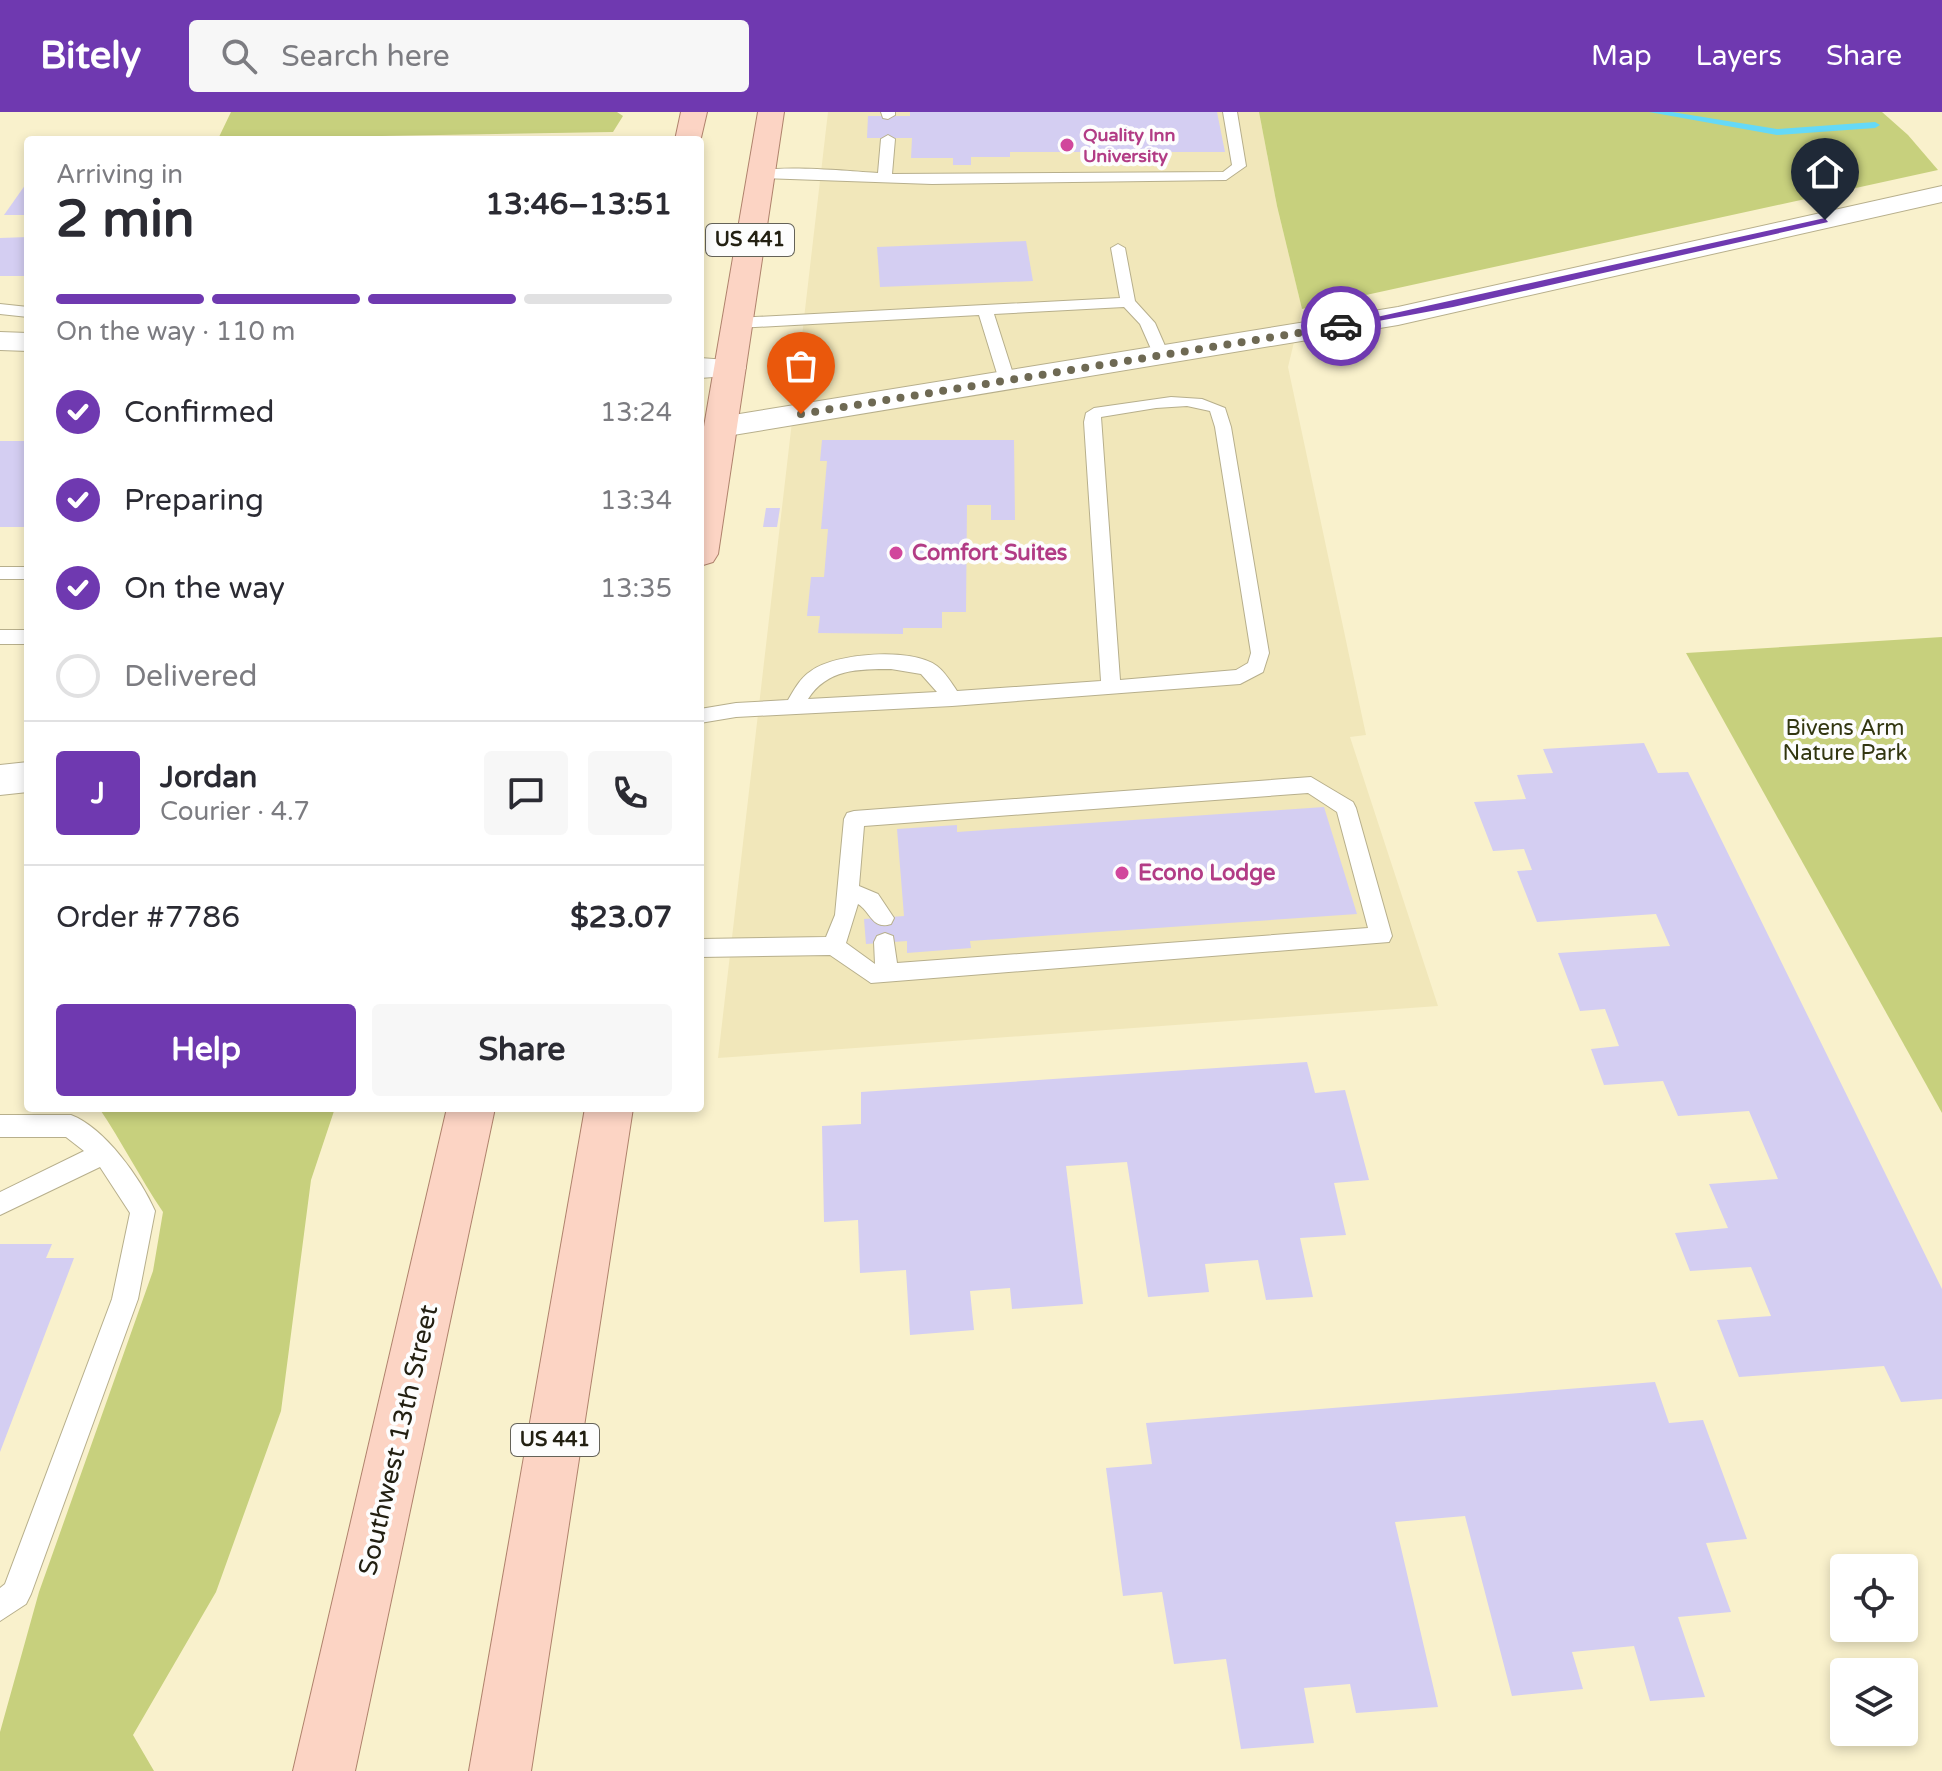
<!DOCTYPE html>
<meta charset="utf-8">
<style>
:root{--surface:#fff;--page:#f7f7f7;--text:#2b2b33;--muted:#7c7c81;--line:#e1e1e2;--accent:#6f39b0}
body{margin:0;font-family:"Varela Round",sans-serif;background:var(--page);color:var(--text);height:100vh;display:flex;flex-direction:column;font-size:30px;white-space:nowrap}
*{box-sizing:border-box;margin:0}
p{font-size:26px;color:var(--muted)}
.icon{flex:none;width:44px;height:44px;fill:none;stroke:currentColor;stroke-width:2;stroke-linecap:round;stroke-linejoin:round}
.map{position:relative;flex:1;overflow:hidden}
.details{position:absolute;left:24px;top:24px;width:680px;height:976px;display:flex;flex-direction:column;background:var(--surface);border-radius:8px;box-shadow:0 4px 12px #0003}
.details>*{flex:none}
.tools{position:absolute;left:1830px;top:1442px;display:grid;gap:16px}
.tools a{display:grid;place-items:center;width:88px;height:88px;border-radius:8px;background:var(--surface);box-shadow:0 4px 12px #0003;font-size:40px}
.pin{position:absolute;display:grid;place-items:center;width:68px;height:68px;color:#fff;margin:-82px -34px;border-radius:50% 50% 50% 0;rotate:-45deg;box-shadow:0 0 8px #0007}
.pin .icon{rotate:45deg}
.courier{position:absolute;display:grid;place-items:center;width:80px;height:80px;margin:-40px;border:6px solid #6f39b0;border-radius:50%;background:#fff;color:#222;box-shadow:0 2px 10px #0007}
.summary em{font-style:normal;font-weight:700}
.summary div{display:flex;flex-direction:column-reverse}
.summary{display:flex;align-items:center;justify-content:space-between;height:136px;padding:0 32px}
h1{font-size:52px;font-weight:700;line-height:60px}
.bar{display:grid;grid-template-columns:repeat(4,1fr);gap:12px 8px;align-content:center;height:96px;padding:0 32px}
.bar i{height:10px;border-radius:6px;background:var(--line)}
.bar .on{background:var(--accent)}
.bar p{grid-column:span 4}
.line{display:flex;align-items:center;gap:20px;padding:0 32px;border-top:2px solid var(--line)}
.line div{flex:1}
.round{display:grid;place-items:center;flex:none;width:84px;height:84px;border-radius:8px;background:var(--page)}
ol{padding:0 32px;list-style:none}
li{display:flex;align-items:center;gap:24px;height:88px}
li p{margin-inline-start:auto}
li .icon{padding:8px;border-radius:50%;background:var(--accent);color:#fff;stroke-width:4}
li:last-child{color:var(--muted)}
li i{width:44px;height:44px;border:4px solid var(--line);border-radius:50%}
.cta{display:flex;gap:16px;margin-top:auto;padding:16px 32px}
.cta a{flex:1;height:92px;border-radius:8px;background:var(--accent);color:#fff;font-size:32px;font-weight:700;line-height:92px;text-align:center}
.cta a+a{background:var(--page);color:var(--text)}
header{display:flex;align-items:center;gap:48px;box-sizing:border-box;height:112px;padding:0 40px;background:var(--accent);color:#fff}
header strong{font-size:38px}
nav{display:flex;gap:44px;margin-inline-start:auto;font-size:28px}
.search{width:560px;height:72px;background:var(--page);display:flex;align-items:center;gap:20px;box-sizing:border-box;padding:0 28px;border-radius:8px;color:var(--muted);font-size:30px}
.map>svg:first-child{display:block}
.built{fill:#f1e7ba}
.green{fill:#c7d07d}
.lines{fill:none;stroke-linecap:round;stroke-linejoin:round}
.stream{fill:#65d9f7;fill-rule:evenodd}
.building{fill:#d4cef2}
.service-casing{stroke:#b7af8c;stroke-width:2}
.minor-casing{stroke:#b7af8c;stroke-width:2}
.primary-casing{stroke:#af826c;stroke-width:2}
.service{fill:#fff;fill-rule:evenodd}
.minor{fill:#fff;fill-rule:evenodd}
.primary{fill:#fcd4c4;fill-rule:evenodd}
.route{fill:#6f39b0}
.done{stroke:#6e6953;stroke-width:8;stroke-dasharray:0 14.4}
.hotel-dot{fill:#d1479c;stroke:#fdfdfd;stroke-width:3}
.labels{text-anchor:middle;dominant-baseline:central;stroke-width:8;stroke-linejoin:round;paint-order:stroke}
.far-hotel-label{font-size:18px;font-weight:bold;fill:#b23c85;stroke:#fdfdfd;text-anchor:start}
.shield{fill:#fdfdfd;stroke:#646258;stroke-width:2}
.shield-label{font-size:20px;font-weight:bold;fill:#232012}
.hotel-label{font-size:22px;font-weight:bold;fill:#b23c85;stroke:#fdfdfd;text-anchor:start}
.park-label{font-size:22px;fill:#323610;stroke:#fdfdfd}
.near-street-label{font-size:26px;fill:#232012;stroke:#fdfdfd}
</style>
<header>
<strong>Bitely</strong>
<div class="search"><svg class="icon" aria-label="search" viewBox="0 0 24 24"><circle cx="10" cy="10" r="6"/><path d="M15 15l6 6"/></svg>Search here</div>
<nav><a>Map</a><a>Layers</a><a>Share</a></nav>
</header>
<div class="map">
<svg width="1942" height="1659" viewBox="0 0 1942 1659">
<rect width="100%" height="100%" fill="#f9f1cc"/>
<polygon class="built" points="828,0 1259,0 1277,94 1302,197 1288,255 1366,623 1350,625 1438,894 718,946"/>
<g class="green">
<polygon points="231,0 617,0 623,4 613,20 218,27"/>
<polygon points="1259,0 1882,0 1908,23 1938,58 1302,197 1277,94"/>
<polygon points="1942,525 1942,1001 1686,541"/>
<path d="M99,996H335L311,1068L281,1299L216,1480L133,1623L154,1659H0V1620L39,1480L153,1159L163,1100C140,1066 122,1030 99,996Z"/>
</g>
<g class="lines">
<polygon class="stream" points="1649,0 1672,0 1777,17 1875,10 1880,13 1875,16 1777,23"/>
</g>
<g class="building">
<polygon points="910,0 1217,0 1225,40 1146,40 1147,48 1130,48 1129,40 1010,40 1010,45 971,45 971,53 953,53 953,46 911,46 912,26 867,26 868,4 910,4"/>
<polygon points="28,69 28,103 4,103"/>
<polygon points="28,125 28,164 0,164 0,126"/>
<polygon points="1026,129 1033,169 880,175 877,135"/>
<polygon points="822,328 1014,328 1015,408 991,408 991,393 967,393 966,500 942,500 942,516 903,516 903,522 818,521 820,504 807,504 811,465 824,465 828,417 821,417 827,349 820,349"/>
<rect x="0" y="329" width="28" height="86"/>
<polygon points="766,396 780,396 777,415 763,415"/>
<polygon points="1644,631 1658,661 1688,660 1942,1177 1942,1287 1901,1290 1884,1254 1739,1265 1717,1208 1771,1204 1751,1155 1690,1159 1675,1121 1728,1116 1709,1072 1778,1067 1749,999 1678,1004 1663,969 1604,973 1591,937 1619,934 1605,897 1580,899 1558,841 1670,834 1656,802 1537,810 1517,759 1532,758 1524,737 1493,739 1474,690 1526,687 1517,663 1553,661 1543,637"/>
<polygon points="1324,695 1357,802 970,829 971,836 907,841 907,829 866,832 864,807 904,804 897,717 957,713 957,720"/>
<polygon points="1307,950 1315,981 1345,978 1369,1068 1334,1071 1346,1123 1300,1126 1313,1185 1266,1188 1258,1148 1205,1152 1209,1180 1148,1185 1127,1050 1066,1054 1083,1192 1012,1197 1010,1176 970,1179 974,1218 910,1223 906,1158 860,1161 858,1108 824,1110 822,1014 861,1012 861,980"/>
<polygon points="0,1132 52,1132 46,1146 74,1146 0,1340"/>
<polygon points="1655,1270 1669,1311 1703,1308 1747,1427 1706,1431 1731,1500 1678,1505 1705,1585 1650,1589 1634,1534 1572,1540 1583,1577 1512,1584 1465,1404 1395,1410 1438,1595 1356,1601 1350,1572 1304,1576 1314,1631 1241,1637 1226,1547 1174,1552 1162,1480 1123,1484 1106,1356 1152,1352 1146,1311"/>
</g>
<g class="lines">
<g class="service-casing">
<g id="service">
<polygon points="881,0 895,0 895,3 888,7 883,6"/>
<path d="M1223,0H1237L1246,54L1226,68L932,72L761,66L754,62C769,51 855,60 878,61L881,27L888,23L895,27L892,62L1223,60L1232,53Z"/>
<polygon points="1118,132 1125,136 1135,189 1155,211 1169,243 1167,246 1155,246 1140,212 1124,195 994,202 1015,268 1007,273 999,268 979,203 737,216 729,211 737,206 1120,186 1111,136"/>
<polygon points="0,192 28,195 28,205 0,202"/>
<path d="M1171,285L1202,287L1225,296L1231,315L1269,541L1263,560L1240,572L952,594L736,605L700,611V597L736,591L788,588C794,578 800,566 811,559C835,541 912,535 937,554C945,560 951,570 957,579L1101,569L1084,310L1086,301L1094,296ZM1187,294L1210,299L1215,315L1251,541L1248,551L1236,558L1120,568L1101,305L1156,296ZM891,557L921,562L937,580L808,587C827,557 858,557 891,557Z"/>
<rect x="0" y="455" width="28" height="12"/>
<rect x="0" y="518" width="28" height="14"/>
<path d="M1311,665L1353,690L1356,696L1392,824L1389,830L871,871L830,843L700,845V827L826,825L835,803L844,707L847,701L854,699ZM1308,681L1337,700L1368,816L897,851L893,824L885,821L877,824L874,830L875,852L846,831L858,792C871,800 872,818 891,812L894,806L878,782L859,774L864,714Z"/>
<path d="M0,1003H71C105,1016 141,1067 155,1099L138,1187L31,1482L26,1492L0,1509V1476L5,1472L112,1187L130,1101L100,1055L0,1103V1080L84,1039L66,1025H0Z"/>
</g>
</g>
<g class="minor-casing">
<g id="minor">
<polygon points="1942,74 1942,90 1398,213 721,325 709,322 705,315 709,308 721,305 1398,195"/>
<polygon points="0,220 28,221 28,239 0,238"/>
<polygon points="700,246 741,249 746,256 741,263 700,266"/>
<polygon points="28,650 28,680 0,683 0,653"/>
</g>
</g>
<g class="primary-casing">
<g id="primary">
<polygon points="681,0 707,0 700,30 675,28"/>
<polygon points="758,0 784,0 718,442 713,450 700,454 700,338"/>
<polygon points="447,996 495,996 355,1659 293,1659"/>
<polygon points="585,996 633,996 531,1659 469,1659"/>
</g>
</g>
<use href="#service" class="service"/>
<use href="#minor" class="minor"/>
<use href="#primary" class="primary"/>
</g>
<polygon class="route" points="1825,106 1828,110 1453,195 1341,216 1336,214"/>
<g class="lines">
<polyline class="done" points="801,302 1341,214"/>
</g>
<g class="hotel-dot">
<circle cx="1067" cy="33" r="8"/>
<circle cx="896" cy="441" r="8"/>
<circle cx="1122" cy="761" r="8"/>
</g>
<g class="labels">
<g class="far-hotel-label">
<text x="1083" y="23">Quality Inn<tspan x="1083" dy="21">University</tspan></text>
</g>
<g class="shield">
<rect x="706" y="112" width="88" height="32" rx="6"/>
<rect x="511" y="1312" width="88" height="32" rx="6"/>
</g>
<g class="shield-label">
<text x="750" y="128">US 441</text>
<text x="555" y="1328">US 441</text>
</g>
<g class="hotel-label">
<text x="912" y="441">Comfort Suites</text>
<text x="1138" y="761">Econo Lodge</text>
</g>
<g class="park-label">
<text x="1845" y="616">Bivens Arm<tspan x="1845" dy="25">Nature Park</tspan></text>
</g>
<g class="near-street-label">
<text transform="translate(398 1328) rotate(-77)">Southwest 13th Street</text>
</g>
</g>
</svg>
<div class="tools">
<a><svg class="icon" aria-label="locate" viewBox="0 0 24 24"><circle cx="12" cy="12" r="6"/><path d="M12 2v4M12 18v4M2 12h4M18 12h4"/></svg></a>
<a><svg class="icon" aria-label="layers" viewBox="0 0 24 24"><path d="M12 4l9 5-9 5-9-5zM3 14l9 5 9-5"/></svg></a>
</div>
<div class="pin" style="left:801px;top:302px;background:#ea580c"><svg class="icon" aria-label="bag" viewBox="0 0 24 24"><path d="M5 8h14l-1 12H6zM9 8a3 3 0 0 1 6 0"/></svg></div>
<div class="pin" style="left:1825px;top:108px;background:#1f2937"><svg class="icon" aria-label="home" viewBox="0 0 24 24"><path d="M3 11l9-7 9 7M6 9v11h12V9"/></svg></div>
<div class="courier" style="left:1341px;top:214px"><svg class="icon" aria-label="car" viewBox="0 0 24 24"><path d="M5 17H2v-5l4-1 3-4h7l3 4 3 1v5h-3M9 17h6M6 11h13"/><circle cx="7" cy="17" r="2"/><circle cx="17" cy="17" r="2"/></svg></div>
<section class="details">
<div class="summary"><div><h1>2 min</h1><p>Arriving in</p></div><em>13:46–13:51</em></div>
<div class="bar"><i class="on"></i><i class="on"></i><i class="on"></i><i></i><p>On the way · 110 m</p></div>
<ol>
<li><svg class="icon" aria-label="check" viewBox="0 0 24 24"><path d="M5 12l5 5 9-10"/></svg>Confirmed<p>13:24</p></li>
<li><svg class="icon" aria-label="check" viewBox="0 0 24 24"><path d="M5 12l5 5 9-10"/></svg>Preparing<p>13:34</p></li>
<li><svg class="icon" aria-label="check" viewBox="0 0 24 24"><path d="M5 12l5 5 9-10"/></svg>On the way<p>13:35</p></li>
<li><i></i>Delivered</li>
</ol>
<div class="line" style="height:144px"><b class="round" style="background:var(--accent);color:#fff">J</b><div><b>Jordan</b><p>Courier · 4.7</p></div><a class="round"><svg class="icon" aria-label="chat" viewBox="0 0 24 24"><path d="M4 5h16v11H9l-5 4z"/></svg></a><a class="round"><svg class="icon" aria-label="phone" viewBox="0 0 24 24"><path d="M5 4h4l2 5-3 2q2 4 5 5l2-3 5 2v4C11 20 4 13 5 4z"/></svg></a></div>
<div class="line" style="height:104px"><div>Order #7786</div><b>$23.07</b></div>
<div class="cta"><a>Help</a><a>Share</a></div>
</section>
</div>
